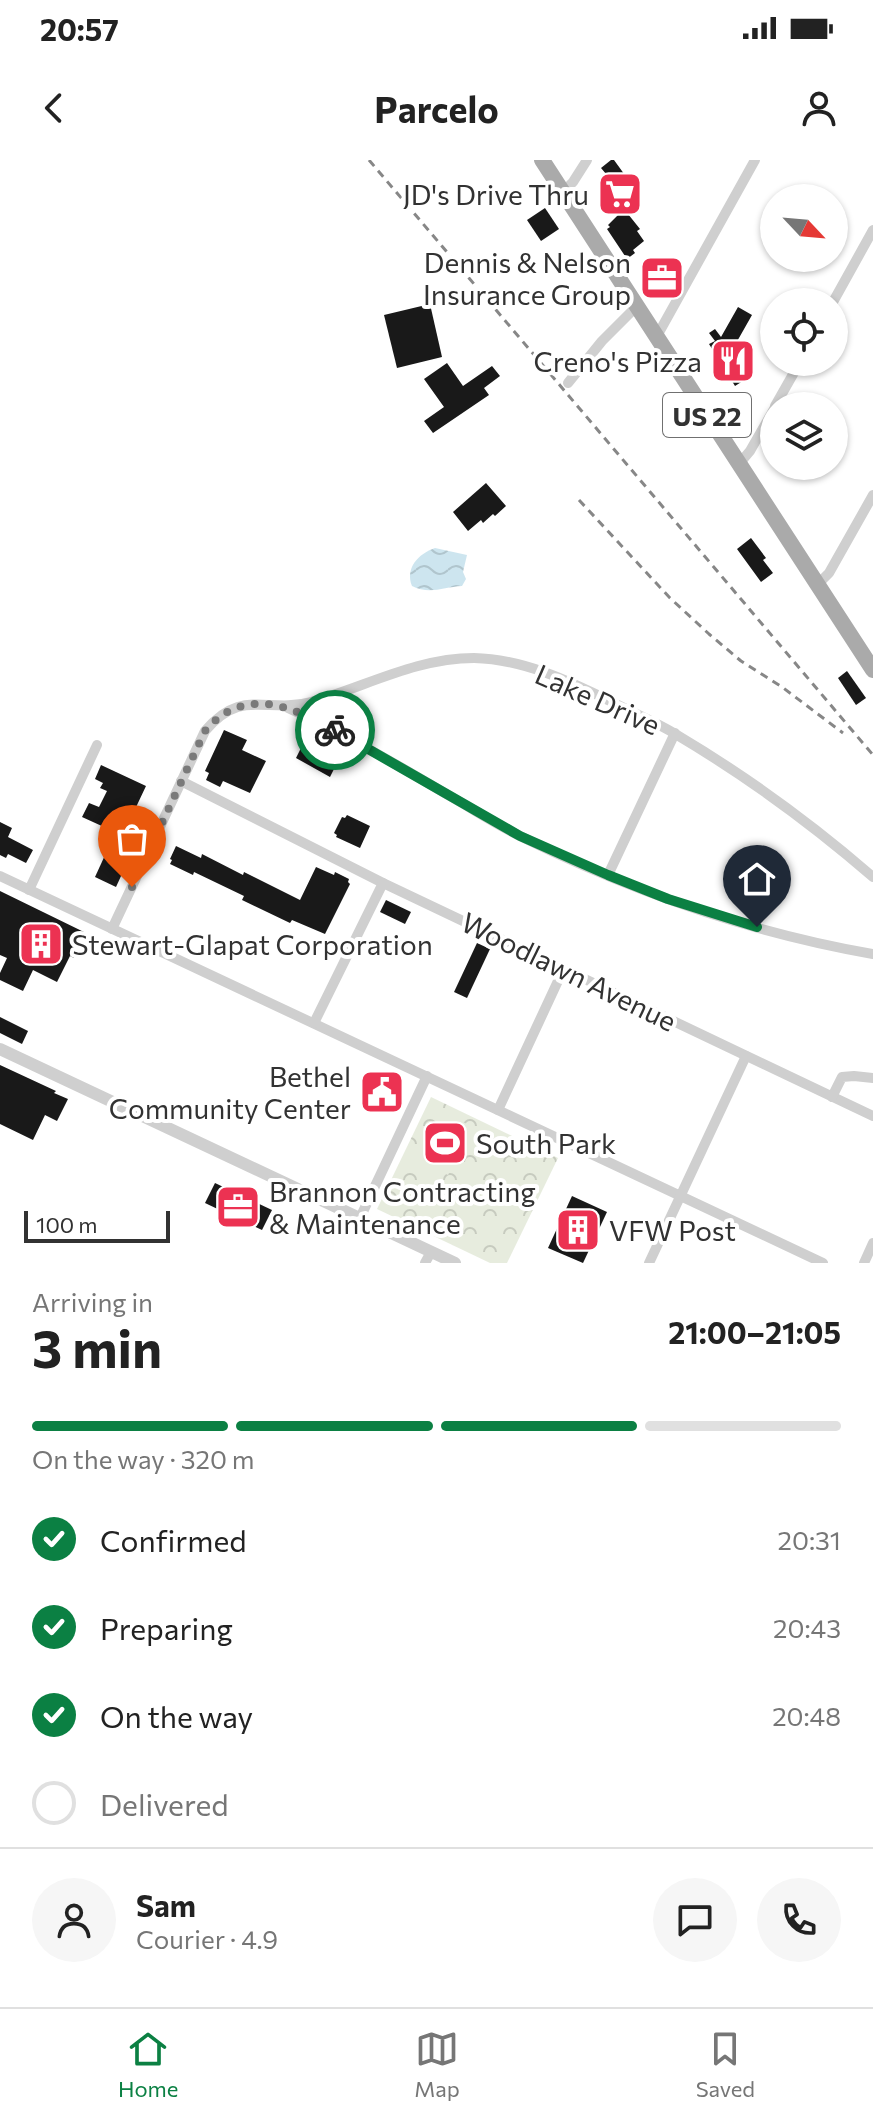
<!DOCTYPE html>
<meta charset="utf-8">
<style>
:root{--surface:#fff;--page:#f6f6f6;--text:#222;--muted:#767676;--line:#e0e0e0;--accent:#0b8043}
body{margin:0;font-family:Commissioner,sans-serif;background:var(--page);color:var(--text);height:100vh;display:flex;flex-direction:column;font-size:30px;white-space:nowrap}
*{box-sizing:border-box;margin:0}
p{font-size:26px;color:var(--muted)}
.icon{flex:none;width:44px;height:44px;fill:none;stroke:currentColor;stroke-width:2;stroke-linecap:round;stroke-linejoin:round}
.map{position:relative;height:1103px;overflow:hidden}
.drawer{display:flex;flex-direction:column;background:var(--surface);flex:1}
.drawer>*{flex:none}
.needle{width:52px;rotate:116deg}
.tools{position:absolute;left:760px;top:24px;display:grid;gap:16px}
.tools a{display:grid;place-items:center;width:88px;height:88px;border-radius:50%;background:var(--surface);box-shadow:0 2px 6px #0004;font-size:40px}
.scale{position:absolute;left:24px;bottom:20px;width:146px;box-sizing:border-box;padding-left:8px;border:4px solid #323232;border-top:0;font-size:22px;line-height:28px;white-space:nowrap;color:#323232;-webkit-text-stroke:6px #fff;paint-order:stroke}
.pin{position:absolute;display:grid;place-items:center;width:68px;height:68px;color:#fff;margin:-82px -34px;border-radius:50% 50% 50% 0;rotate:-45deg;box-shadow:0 0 8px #0007}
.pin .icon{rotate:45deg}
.courier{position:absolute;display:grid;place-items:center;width:80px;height:80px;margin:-40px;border:6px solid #0b8043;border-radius:50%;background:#fff;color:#222;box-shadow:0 2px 10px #0007}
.summary em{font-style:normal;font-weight:700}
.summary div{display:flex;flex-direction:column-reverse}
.summary{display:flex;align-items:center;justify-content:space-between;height:136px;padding:0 32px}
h1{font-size:52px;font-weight:700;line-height:60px}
.bar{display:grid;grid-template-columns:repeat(4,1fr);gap:12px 8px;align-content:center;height:96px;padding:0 32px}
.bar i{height:10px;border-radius:6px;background:var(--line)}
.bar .on{background:var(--accent)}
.bar p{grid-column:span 4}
.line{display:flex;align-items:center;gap:20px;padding:0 32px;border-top:2px solid var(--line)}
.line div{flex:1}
.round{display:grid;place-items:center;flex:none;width:84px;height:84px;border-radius:42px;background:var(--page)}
ol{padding:0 32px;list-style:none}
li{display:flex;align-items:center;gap:24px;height:88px}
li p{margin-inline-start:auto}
li .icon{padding:8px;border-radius:50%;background:var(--accent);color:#fff;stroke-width:4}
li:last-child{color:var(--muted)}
li i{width:44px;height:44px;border:4px solid var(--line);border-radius:50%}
.status{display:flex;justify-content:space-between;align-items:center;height:56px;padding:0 40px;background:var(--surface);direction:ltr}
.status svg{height:22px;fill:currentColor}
header{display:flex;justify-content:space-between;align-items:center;height:104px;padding:0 32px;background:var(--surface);font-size:36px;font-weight:700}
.tabs{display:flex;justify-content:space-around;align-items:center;height:112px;border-top:2px solid var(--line);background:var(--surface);font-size:22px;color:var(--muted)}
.tabs a{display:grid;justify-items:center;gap:4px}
.tabs .on{color:var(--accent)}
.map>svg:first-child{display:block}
.park{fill:url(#park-crowns)}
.garden{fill:#e7ecde}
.water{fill:url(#water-waves)}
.building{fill:#191919}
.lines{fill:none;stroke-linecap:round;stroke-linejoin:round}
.minor{stroke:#cfcfcf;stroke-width:10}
.tertiary{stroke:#cfcfcf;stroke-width:12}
.primary{stroke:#aaa;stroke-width:16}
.rail{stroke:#878787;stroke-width:3;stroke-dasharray:8 6;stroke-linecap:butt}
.done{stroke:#7a7a7a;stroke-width:8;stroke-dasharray:0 14.4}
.route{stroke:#0b8043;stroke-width:10}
.labels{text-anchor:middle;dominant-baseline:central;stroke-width:8;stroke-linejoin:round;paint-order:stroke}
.shield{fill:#fff;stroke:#707070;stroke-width:2}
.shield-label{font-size:26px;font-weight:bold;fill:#323232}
.poi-label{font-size:28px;fill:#323232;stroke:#fff;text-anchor:end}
.street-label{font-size:28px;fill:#323232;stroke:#fff}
</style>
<div class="status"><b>20:57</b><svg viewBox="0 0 49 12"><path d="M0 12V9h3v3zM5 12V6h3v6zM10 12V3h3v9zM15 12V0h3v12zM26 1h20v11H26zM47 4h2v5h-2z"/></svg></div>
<header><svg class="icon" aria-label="back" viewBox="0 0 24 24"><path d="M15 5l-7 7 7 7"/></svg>Parcelo<svg class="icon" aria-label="person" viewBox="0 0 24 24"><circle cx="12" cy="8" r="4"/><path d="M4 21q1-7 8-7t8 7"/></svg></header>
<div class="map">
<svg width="873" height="1103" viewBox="0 0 873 1103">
<defs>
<pattern id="park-crowns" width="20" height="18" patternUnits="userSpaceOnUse" patternTransform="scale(2)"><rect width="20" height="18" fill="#e7ecde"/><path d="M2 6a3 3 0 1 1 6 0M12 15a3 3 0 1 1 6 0" fill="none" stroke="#c7cbbf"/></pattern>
<pattern id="water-waves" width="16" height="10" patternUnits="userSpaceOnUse" patternTransform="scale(2)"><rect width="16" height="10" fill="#cde5ef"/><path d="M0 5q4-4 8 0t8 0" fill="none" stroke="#b0c5cd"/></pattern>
</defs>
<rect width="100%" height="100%" fill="#fff"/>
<polygon class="park" points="431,937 558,998 507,1103 490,1103 377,1049"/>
<polygon class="garden" points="442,952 471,966 448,1015 418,1000"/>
<path class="water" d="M435,388L467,395L463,412L466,419L462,426C444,427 429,435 412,426C405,408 418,394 435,388Z"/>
<g class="building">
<polygon points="611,0 614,0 635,29 621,40 624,49 640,69 637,71 644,81 633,90 635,93 627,99 607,69 610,67 608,65 618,55 599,31 612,21 601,8"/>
<polygon points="545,48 559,69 541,81 527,60"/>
<polygon points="430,144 442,197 397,208 384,155"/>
<polygon points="738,147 752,155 735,185 754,214 735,226 709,184 715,181 709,173 715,169 721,177"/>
<polygon points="447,203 463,226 492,206 500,216 484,228 489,235 433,273 424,261 444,247 424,219"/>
<polygon points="486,323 506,346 495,356 493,354 483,363 481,360 468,371 453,352"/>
<polygon points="751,378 766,398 763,400 773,413 761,422 737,389"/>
<polygon points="847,511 866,538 856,545 838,518"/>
<polygon points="224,570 247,580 242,590 266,601 250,633 223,621 220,627 206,620 209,613 205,611"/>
<polygon points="310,570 321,576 318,582 342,593 330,617 296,598"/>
<polygon points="101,605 146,626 129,662 143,669 137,682 82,657 89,643 99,647 107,631 100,628 103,623 95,619"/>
<polygon points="347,655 370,666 360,688 336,677 337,675 334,673 342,657 345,658"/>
<polygon points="0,662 12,668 8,677 33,690 26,703 8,694 6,698 0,695"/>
<polygon points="176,686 201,698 202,694 243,715 244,712 300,740 316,707 334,715 335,712 349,719 348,722 350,724 325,774 292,760 290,763 242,740 244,736 194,712 193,715 170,704 172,700 170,699"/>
<polygon points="106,693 127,703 116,727 95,717"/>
<polygon points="0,731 86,773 74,798 70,796 57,822 33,810 23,831 0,820 0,813 7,798 0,795"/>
<polygon points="386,740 411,752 405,764 380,752"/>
<polygon points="477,783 490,789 467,838 454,832"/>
<polygon points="0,857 28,871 22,884 0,873"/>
<polygon points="0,905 56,931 54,933 68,939 57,961 45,955 33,980 0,964"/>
<polygon points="379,915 397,924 385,949 367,940"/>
<polygon points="215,1023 272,1050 262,1070 205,1043"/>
<polygon points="572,1036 607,1052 583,1103 548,1088"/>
</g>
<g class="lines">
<g class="minor">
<polyline points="564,31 573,22 587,0"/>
<polyline points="833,142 873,70"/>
<polyline points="657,176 755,0"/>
<polyline points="568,223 602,181 637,146"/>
<polyline points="775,246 800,202"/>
<polyline points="739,304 750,291 774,249"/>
<polyline points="817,425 829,413 873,335"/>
<path d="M288,548C343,573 396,604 448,635C473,649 497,665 522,677C632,731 752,773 873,794"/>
<polyline points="181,621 383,723 873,956"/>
<polyline points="608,715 675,573"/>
<polyline points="0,716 823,1103"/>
<polyline points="29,730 97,585"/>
<path d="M112,769L205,571C242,527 266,554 311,542C365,527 416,498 474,498C523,499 569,521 612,542C633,553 656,562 677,575C746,616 812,664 873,717"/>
<polyline points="314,863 383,723"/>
<polyline points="832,937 842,917 854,916 873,918"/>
<polyline points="498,950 564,808"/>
<polyline points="360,1058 427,916"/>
<polyline points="425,1103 431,1092"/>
<polyline points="649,1103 746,896"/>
<polyline points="864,1103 873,1083"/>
</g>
<polyline class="tertiary" points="0,889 455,1103"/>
<polyline class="primary" points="542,0 873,510"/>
<g class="rail">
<polyline points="369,0 873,595"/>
<polyline points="579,340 670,438 709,474 741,501 782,527 843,573"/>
</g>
</g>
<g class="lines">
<path class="done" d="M132,727L205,571C244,525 291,546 335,570"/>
<polyline class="route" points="335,570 520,676 608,715 668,739 757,767"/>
</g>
<defs>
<g id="supermarket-square" transform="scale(2.3)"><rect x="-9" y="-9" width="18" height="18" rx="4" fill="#ec3252" stroke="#fff"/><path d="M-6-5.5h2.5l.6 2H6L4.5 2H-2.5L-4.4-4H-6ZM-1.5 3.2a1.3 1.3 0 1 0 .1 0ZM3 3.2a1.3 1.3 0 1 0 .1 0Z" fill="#fff"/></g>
<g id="office-square" transform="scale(2.3)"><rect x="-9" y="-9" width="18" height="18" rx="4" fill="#ec3252" stroke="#fff"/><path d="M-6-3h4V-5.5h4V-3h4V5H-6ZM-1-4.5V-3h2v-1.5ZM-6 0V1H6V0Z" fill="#fff"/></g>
<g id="restaurant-square" transform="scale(2.3)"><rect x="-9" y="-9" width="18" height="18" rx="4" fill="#ec3252" stroke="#fff"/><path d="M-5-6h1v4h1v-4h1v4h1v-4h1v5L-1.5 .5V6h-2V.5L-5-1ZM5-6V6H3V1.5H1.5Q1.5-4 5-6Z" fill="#fff"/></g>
<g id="building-square" transform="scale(2.3)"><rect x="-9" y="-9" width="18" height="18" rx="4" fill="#ec3252" stroke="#fff"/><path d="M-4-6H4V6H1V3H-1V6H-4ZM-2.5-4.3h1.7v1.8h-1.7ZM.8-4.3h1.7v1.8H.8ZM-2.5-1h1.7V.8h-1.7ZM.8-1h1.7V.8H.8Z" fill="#fff"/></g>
<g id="civic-square" transform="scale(2.3)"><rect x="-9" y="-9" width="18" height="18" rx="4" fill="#ec3252" stroke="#fff"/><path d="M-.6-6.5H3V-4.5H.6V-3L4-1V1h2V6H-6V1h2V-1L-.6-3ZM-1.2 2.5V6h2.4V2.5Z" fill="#fff"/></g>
<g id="stadium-square" transform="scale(2.3)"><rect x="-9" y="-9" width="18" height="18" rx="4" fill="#ec3252" stroke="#fff"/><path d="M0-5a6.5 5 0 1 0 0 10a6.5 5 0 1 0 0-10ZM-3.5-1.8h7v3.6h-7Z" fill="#fff"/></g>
</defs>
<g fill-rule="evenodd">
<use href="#supermarket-square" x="620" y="34"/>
<use href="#office-square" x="662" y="118"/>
<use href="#restaurant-square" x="733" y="201"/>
<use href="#building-square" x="41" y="784"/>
<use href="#civic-square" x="382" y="932"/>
<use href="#stadium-square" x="445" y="983"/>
<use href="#office-square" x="238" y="1047"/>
<use href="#building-square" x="578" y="1070"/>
</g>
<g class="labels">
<rect class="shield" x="663" y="233" width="88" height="44" rx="6"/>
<g class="shield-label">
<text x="707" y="255">US 22</text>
</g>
<g class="poi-label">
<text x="589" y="34">JD's Drive Thru</text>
<text x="631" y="102">Dennis &amp; Nelson<tspan x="631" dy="32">Insurance Group</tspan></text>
<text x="702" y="201">Creno's Pizza</text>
<text x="72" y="784" text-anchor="start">Stewart-Glapat Corporation</text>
<text x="351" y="916">Bethel<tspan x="351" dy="32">Community Center</tspan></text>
<text x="476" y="983" text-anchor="start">South Park</text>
<text x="269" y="1031" text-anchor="start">Brannon Contracting<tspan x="269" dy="32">&amp; Maintenance</tspan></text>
<text x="609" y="1070" text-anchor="start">VFW Post</text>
</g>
<g class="street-label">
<text transform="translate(598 539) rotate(24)">Lake Drive</text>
<text transform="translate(569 811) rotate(26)">Woodlawn Avenue</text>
</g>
</g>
</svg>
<div class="tools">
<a><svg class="needle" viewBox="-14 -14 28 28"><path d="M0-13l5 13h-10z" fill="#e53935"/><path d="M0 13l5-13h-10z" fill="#767676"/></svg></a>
<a><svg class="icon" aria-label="locate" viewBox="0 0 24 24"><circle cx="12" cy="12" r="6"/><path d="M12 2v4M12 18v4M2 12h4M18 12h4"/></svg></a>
<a><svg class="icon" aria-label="layers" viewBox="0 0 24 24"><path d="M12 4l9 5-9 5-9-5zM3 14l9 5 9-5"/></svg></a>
</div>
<div class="scale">100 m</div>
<div class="pin" style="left:132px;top:727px;background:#ea580c"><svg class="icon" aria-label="bag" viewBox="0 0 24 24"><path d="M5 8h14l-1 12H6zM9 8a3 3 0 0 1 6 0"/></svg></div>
<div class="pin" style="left:757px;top:767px;background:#1f2937"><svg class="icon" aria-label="home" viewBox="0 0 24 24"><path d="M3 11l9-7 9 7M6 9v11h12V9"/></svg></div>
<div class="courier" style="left:335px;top:570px"><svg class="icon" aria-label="bike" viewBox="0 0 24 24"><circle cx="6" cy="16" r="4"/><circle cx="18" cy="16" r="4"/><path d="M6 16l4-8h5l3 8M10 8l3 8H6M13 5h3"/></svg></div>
</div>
<section class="drawer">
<div class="summary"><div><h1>3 min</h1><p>Arriving in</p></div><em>21:00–21:05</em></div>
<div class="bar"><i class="on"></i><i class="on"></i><i class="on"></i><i></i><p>On the way · 320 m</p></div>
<ol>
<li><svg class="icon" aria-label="check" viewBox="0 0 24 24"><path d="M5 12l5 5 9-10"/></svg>Confirmed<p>20:31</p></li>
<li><svg class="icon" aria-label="check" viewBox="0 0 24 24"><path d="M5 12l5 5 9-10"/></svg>Preparing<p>20:43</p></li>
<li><svg class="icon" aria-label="check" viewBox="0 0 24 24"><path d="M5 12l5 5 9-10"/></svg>On the way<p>20:48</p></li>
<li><i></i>Delivered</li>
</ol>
<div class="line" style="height:144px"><a class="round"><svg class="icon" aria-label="person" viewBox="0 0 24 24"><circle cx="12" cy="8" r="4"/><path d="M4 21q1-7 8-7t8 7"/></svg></a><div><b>Sam</b><p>Courier · 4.9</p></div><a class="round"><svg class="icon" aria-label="chat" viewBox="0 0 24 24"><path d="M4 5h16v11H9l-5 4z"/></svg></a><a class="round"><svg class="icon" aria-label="phone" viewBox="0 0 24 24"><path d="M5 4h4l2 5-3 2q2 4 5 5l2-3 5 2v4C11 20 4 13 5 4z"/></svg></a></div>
</section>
<nav class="tabs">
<a class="on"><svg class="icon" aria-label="home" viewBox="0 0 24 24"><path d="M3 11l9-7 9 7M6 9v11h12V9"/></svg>Home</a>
<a><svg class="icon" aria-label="map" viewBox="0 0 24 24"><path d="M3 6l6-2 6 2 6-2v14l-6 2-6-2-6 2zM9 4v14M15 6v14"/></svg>Map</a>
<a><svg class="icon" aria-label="saved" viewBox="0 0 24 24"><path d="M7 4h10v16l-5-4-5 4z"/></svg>Saved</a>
</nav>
